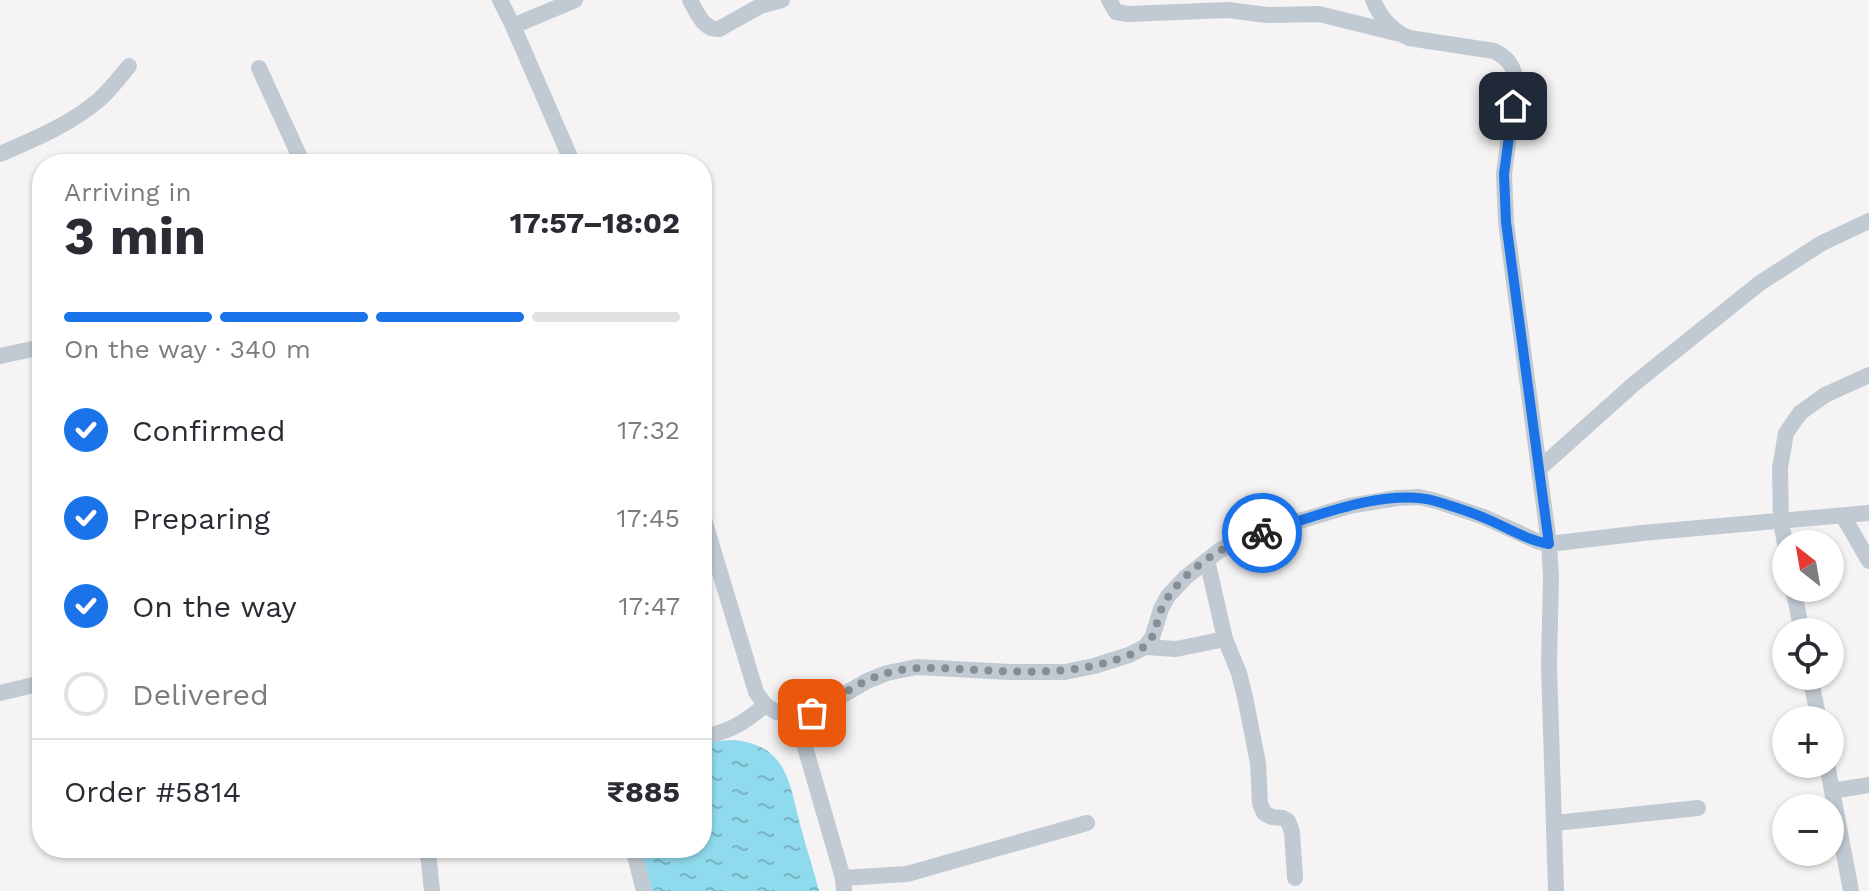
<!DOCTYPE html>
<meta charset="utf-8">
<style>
:root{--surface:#fff;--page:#f2f2f3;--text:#2b2b33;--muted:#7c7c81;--line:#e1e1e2;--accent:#1a73e8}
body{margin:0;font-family:"Work Sans",sans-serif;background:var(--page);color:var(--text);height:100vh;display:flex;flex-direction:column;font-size:30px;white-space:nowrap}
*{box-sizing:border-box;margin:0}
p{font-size:26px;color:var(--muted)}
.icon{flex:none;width:44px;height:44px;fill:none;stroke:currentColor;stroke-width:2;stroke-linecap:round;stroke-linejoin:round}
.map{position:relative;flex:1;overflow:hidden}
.side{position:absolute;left:32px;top:154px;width:680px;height:704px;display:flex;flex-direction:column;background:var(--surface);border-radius:32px;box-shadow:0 2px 6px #0004}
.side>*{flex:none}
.needle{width:52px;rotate:329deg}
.controls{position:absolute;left:1772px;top:530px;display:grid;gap:16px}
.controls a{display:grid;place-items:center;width:72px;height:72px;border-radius:50%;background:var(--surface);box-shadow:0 2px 6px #0004;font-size:40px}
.pin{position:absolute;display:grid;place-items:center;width:68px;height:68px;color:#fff;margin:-34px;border-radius:16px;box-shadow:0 4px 12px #0006}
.courier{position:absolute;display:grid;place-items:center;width:80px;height:80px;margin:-40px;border:6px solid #1a73e8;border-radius:50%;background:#fff;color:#222;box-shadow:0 2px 10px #0007}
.overview em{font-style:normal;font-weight:700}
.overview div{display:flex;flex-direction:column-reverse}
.overview{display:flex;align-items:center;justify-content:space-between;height:136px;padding:0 32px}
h1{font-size:52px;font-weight:700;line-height:60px}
.bar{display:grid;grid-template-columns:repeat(4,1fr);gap:12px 8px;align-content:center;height:96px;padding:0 32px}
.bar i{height:10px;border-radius:6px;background:var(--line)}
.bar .selected{background:var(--accent)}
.bar p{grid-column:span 4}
.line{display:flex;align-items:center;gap:20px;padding:0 32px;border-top:2px solid var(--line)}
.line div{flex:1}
ol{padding:0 32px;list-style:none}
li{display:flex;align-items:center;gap:24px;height:88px}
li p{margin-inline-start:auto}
li .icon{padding:8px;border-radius:50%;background:var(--accent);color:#fff;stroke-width:4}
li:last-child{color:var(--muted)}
li i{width:44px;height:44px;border:4px solid var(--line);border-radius:50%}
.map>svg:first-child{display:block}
.water{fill:url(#water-ripples)}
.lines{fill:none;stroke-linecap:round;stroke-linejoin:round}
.minor{stroke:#c1cad2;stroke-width:16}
.done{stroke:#868d94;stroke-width:8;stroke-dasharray:0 14.4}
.route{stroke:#1a73e8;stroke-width:10}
</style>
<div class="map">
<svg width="1869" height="891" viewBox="0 0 1869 891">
<defs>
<pattern id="water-ripples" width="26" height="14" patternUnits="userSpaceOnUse" patternTransform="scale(2)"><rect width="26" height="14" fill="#90daee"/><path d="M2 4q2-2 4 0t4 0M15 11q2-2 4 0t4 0" fill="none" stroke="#78b4c4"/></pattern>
</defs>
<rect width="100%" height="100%" fill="#f5f3f3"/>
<path class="water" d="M734,740C790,746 789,786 802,831C807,851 814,871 819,891H652L640,848H702V746L718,741Z"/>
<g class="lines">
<g class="minor">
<polyline points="500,0 513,26 573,164"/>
<path d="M690,0C697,12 703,30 719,29L760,6L782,0"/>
<polyline points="1109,0 1116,12 1128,14 1228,10 1267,15 1319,14 1396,33"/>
<path d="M1373,0C1380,17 1392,31 1409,38L1494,51C1508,58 1513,65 1516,80L1504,174L1506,222L1549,544L1551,576L1549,666L1556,891"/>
<polyline points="513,26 575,0"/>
<polyline points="259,68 303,164"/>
<path d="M0,154C35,139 71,124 100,99C111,89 120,77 129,66"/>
<polyline points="0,356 42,347"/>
<polyline points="1539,469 1635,383 1760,283 1822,243 1869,221"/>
<polyline points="702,513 756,692 765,705 776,712 796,716 812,713 867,681 887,673 917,667 1010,672 1065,672 1094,666 1129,655 1145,647 1152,638 1161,609 1168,596 1186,577 1220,550 1246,537 1349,506 1397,498 1419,497 1436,501 1484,517 1539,542 1549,544 1642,533 1869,513"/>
<polyline points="1843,516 1869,561"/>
<polyline points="1786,549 1781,522 1780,468 1786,433 1800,413 1825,395 1869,375"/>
<polyline points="1207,560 1225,639 1239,673 1245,697 1258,763 1260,803 1264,813 1272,817 1283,818 1288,821 1292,832 1295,878"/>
<polyline points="1793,588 1802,632"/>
<polyline points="1145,647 1176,649 1225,639"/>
<polyline points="1810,676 1819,720"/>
<polyline points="0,693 42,683"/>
<polyline points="796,716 843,878 844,891"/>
<path d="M702,738C731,730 742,725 765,705"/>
<polyline points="1827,764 1851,891"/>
<polyline points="1832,791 1869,785"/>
<polyline points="1555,823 1698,808"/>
<polyline points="425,848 429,861 432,891"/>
<polyline points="633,848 644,891"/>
<polyline points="843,878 907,874 1087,823"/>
</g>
</g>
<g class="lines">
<path class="done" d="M812,713C836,699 861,680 887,673C911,666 936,668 960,669C1017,672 1075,677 1129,655C1163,642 1151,621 1168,597C1190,566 1226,543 1262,533"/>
<path class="route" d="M1262,533C1311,518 1385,487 1435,501C1452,506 1471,512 1487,519C1508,528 1527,540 1549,544L1506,222L1504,174L1513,106"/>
</g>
</svg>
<div class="controls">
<a><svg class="needle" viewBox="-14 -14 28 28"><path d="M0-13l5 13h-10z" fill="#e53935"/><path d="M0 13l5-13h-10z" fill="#7c7c81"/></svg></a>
<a><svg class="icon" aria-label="locate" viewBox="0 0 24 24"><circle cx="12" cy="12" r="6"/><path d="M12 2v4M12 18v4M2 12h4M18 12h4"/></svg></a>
<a>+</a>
<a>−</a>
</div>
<div class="pin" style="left:812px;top:713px;background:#ea580c"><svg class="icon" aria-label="bag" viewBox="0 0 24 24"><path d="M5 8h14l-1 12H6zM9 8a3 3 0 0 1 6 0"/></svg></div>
<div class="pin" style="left:1513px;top:106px;background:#1f2937"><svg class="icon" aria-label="home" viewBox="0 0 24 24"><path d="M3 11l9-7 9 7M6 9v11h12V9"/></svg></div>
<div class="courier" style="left:1262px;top:533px"><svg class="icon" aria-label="bike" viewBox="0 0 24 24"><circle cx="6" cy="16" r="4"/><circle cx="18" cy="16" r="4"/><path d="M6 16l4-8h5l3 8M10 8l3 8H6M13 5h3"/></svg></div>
<section class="side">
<div class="overview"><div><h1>3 min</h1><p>Arriving in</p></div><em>17:57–18:02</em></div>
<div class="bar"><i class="selected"></i><i class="selected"></i><i class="selected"></i><i></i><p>On the way · 340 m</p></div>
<ol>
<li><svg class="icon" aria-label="check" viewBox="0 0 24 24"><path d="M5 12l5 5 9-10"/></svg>Confirmed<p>17:32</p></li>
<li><svg class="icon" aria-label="check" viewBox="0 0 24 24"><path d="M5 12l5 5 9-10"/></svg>Preparing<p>17:45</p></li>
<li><svg class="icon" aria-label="check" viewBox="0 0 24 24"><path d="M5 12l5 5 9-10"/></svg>On the way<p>17:47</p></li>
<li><i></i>Delivered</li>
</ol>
<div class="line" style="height:104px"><div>Order #5814</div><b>₹885</b></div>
</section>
</div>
